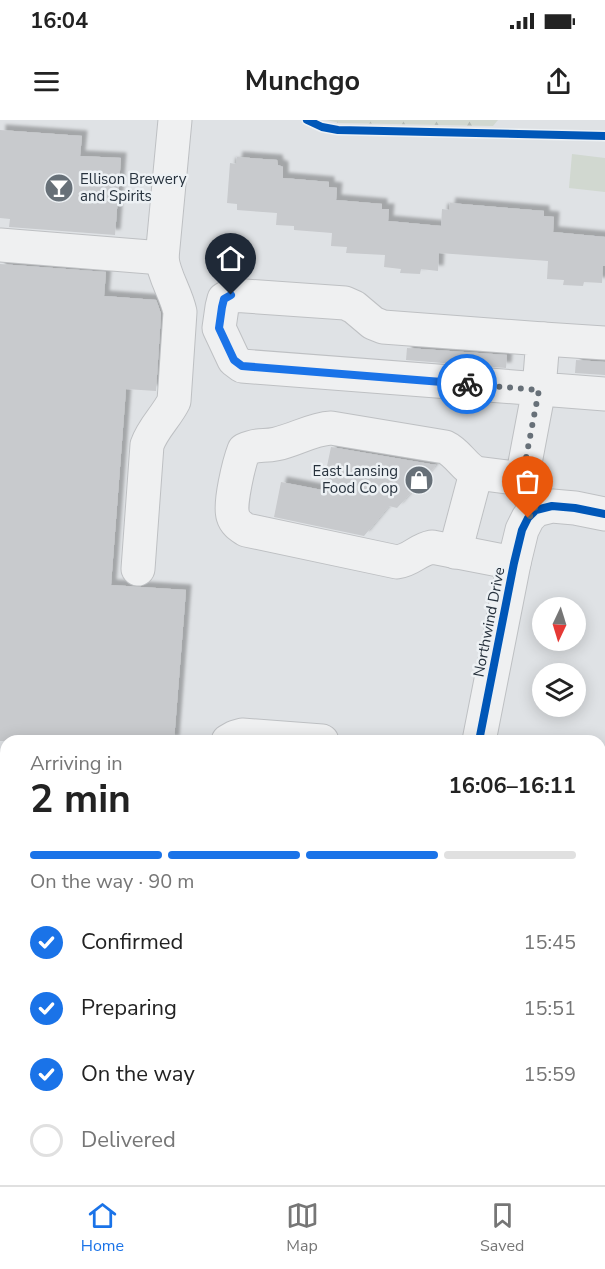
<!DOCTYPE html>
<meta charset="utf-8">
<style>
:root{--surface:#fff;--page:#f6f6f6;--text:#222;--muted:#767676;--line:#e0e0e0;--accent:#1a73e8}
body{margin:0;font-family:"Nunito Sans",sans-serif;background:var(--page);color:var(--text);height:100vh;display:flex;flex-direction:column;font-size:22px;white-space:nowrap}
*{box-sizing:border-box;margin:0}
p{font-size:20px;color:var(--muted)}
.icon{flex:none;width:33px;height:33px;fill:none;stroke:currentColor;stroke-width:2;stroke-linecap:round;stroke-linejoin:round}
.map{position:relative;flex:1;overflow:hidden}
.details{position:absolute;left:0px;top:615px;width:606px;height:450px;display:flex;flex-direction:column;background:var(--surface);border-radius:18px 18px 0 0;box-shadow:0 3px 15px #0003}
.details>*{flex:none}
.needle{width:39px;rotate:184deg}
.buttons{position:absolute;left:532px;top:477px;display:grid;gap:12px}
.buttons a{display:grid;place-items:center;width:54px;height:54px;border-radius:50%;background:var(--surface);box-shadow:0 3px 15px #0003;font-size:30px}
.pin{position:absolute;display:grid;place-items:center;width:51px;height:51px;color:#fff;margin:-62px -26px;border-radius:50% 50% 50% 0;rotate:-45deg;box-shadow:0 0 6px #0007}
.pin .icon{rotate:45deg}
.courier{position:absolute;display:grid;place-items:center;width:60px;height:60px;margin:-30px;border:4px solid #1a73e8;border-radius:50%;background:#fff;color:#222;box-shadow:0 2px 8px #0007}
.overview em{font-style:normal;font-weight:700}
.overview div{display:flex;flex-direction:column-reverse}
.overview{display:flex;align-items:center;justify-content:space-between;height:102px;padding:0 30px}
h1{font-size:39px;font-weight:700;line-height:45px}
.bar{display:grid;grid-template-columns:repeat(4,1fr);gap:9px 6px;align-content:center;height:72px;padding:0 30px}
.bar i{height:8px;border-radius:4px;background:var(--line)}
.bar .selected{background:var(--accent)}
.bar p{grid-column:span 4}
ol{padding:0 30px;list-style:none}
li{display:flex;align-items:center;gap:18px;height:66px}
li p{margin-inline-start:auto}
li .icon{padding:6px;border-radius:50%;background:var(--accent);color:#fff;stroke-width:4}
li:last-child{color:var(--muted)}
li i{width:33px;height:33px;border:3px solid var(--line);border-radius:50%}
.status{display:flex;justify-content:space-between;align-items:center;height:42px;padding:0 30px;background:var(--surface);direction:ltr}
.status svg{height:16px;fill:currentColor}
header{display:flex;justify-content:space-between;align-items:center;height:78px;padding:0 30px;background:var(--surface);font-size:27px;font-weight:700}
.menu{display:flex;justify-content:space-around;align-items:center;height:84px;border-top:2px solid var(--line);background:var(--surface);font-size:16px;color:var(--muted)}
.menu a{display:grid;justify-items:center;gap:3px}
.menu .selected{color:var(--accent)}
.map>svg:first-child{display:block}
.grass{fill:#d1d8d0}
.forest{fill:url(#forest-firs)}
.building{fill:#c8cacd;filter:url(#shadow)}
.lines{fill:none;stroke-linecap:round;stroke-linejoin:round}
.minor-casing{stroke:#bec0c3;stroke-width:35}
.major-casing{stroke:#bcbfc2;stroke-width:35}
.minor{stroke:#eff0f1;stroke-width:33}
.major{stroke:#f3f4f5;stroke-width:33}
.cycleway-casing{stroke:#edf1f4;stroke-width:11}
.cycleway{stroke:#0057b8;stroke-width:8}
.done{stroke:#677078;stroke-width:6;stroke-dasharray:0 10.8}
.route{stroke:#1a73e8;stroke-width:8}
.labels{text-anchor:middle;dominant-baseline:central;stroke-width:5;stroke-linejoin:round;paint-order:stroke}
.poi-label{font-size:15px;fill:#27323d;stroke:#edf1f4;text-anchor:start}
.street-label{font-size:15px;fill:#27323d;stroke:#edf1f4}
</style>
<div class="status"><b>16:04</b><svg viewBox="0 0 49 12"><path d="M0 12V9h3v3zM5 12V6h3v6zM10 12V3h3v9zM15 12V0h3v12zM26 1h20v11H26zM47 4h2v5h-2z"/></svg></div>
<header><svg class="icon" aria-label="menu" viewBox="0 0 24 24"><path d="M4 6h16M4 12h16M4 18h16"/></svg>Munchgo<svg class="icon" aria-label="share" viewBox="0 0 24 24"><path d="M12 15V3M7 8l5-5 5 5M5 13v7h14v-7"/></svg></header>
<div class="map">
<svg width="605" height="1065" viewBox="0 0 605 1065">
<defs>
<pattern id="forest-firs" width="22" height="20" patternUnits="userSpaceOnUse" patternTransform="scale(1.5)"><rect width="22" height="20" fill="#d1d8d0"/><path d="M5 1l3.5 6h-7zM16 11l3.5 6h-7z" fill="#b3bab4"/></pattern>
<filter id="shadow"><feDropShadow dx="5.5" dy="-5.5" stdDeviation="1.5" flood-color="#0004"/></filter>
</defs>
<rect width="100%" height="100%" fill="#dfe2e5"/>
<polygon class="grass" points="572,34 605,38 605,72 569,68"/>
<polygon class="forest" points="326,0 498,0 493,6 340,3"/>
<g class="building">
<polygon points="0,10 82,16 80,36 121,38 115,115 9,107 10,99 0,98"/>
<polygon points="237,37 277,40 278,45 283,47 283,58 329,62 329,67 337,68 336,80 382,84 382,89 389,89 388,101 441,106 442,89 449,90 450,83 544,91 544,96 554,97 553,112 605,117 605,146 603,146 602,163 584,162 583,166 563,165 564,160 547,159 548,141 439,133 438,151 421,149 420,154 400,153 401,149 384,147 385,135 346,133 347,127 331,126 332,113 294,110 294,106 276,105 277,93 237,90 237,84 227,83 230,43 236,44"/>
<polygon points="0,144 106,152 104,176 156,180 158,185 161,194 156,271 126,269 111,465 186,470 174,621 0,621"/>
<polygon points="407,228 507,235 506,248 406,240"/>
<polygon points="576,240 605,242 605,255 575,253"/>
<polygon points="331,327 436,345 397,388 389,386 364,416 274,397 281,362 322,370"/>
</g>
<g class="lines">
<g class="minor-casing">
<g id="minor">
<polyline points="0,125 162,138"/>
<polyline points="543,219 605,223"/>
<polyline points="536,390 522,359 539,269 543,219 383,207 373,203 354,187 345,183 231,175 224,179 222,187 219,208 234,240 242,246 605,274"/>
<polyline points="455,432 476,353"/>
<path d="M514,443L432,427C417,430 412,440 397,442L246,410C240,406 235,403 233,396C229,384 239,343 244,330C258,323 263,327 276,324C295,320 312,309 331,308L445,327C458,333 464,347 476,353L522,359"/>
<path d="M138,449L147,325C153,308 166,297 174,281L180,192C176,173 164,157 162,138L175,0"/>
<polyline points="228,621 235,617 242,615 322,621"/>
<polyline points="479,621 514,443 522,410 528,398 536,390 552,386 575,388 605,394"/>
<polyline points="0,700 6,703"/>
<polyline points="600,788 605,789"/>
<polyline points="456,1059 457,1065"/>
<polyline points="5,1065 6,1059"/>
<polyline points="339,1065 342,1059"/>
</g>
</g>
<g class="major-casing">
<g id="major">
<polyline points="0,994 6,997"/>
<polyline points="136,1059 149,1065"/>
</g>
</g>
<use href="#minor" class="minor"/>
<use href="#major" class="major"/>
<g class="cycleway-casing">
<g id="cycleway">
<polyline points="307,0 322,7 338,10 605,16"/>
<polyline points="479,621 514,443 522,410 528,398 536,390 552,386 575,388 605,394"/>
</g>
</g>
<use href="#cycleway" class="cycleway"/>
</g>
<g class="lines">
<polyline class="done" points="467,264 539,270 522,359 536,390 528,398"/>
<polyline class="route" points="231,175 224,179 222,187 219,208 234,240 242,246 467,264"/>
</g>
<defs>
<g id="bar-disc" transform="scale(1.5)"><circle r="9.5" fill="#677078" stroke="#edf1f4"/><path d="M-6-5H6L.8 .8V4.5H3.5V6h-7V4.5H-.8V.8Z" fill="#fff"/></g>
<g id="shop-disc" transform="scale(1.5)"><circle r="9.5" fill="#677078" stroke="#edf1f4"/><path d="M-5-2.5h2.3a2.7 3.5 0 0 1 5.4 0H5L5.5 6h-11ZM-1.5-2.5h3a1.5 2.3 0 0 0-3 0Z" fill="#fff"/></g>
</defs>
<g fill-rule="evenodd">
<use href="#bar-disc" x="59" y="68"/>
<use href="#shop-disc" x="419" y="360"/>
</g>
<g class="labels">
<g class="poi-label">
<text x="80" y="59">Ellison Brewery<tspan x="80" dy="17">and Spirits</tspan></text>
<text x="398" y="351" text-anchor="end">East Lansing<tspan x="398" dy="17">Food Co op</tspan></text>
</g>
<g class="street-label">
<text transform="translate(489 502) rotate(-79)">Northwind Drive</text>
</g>
</g>
</svg>
<div class="buttons">
<a><svg class="needle" viewBox="-14 -14 28 28"><path d="M0-13l5 13h-10z" fill="#e53935"/><path d="M0 13l5-13h-10z" fill="#767676"/></svg></a>
<a><svg class="icon" aria-label="layers" viewBox="0 0 24 24"><path d="M12 4l9 5-9 5-9-5zM3 14l9 5 9-5"/></svg></a>
</div>
<div class="pin" style="left:528px;top:398px;background:#ea580c"><svg class="icon" aria-label="bag" viewBox="0 0 24 24"><path d="M5 8h14l-1 12H6zM9 8a3 3 0 0 1 6 0"/></svg></div>
<div class="pin" style="left:231px;top:175px;background:#1f2937"><svg class="icon" aria-label="home" viewBox="0 0 24 24"><path d="M3 11l9-7 9 7M6 9v11h12V9"/></svg></div>
<div class="courier" style="left:467px;top:264px"><svg class="icon" aria-label="bike" viewBox="0 0 24 24"><circle cx="6" cy="16" r="4"/><circle cx="18" cy="16" r="4"/><path d="M6 16l4-8h5l3 8M10 8l3 8H6M13 5h3"/></svg></div>
<section class="details">
<div class="overview"><div><h1>2 min</h1><p>Arriving in</p></div><em>16:06–16:11</em></div>
<div class="bar"><i class="selected"></i><i class="selected"></i><i class="selected"></i><i></i><p>On the way · 90 m</p></div>
<ol>
<li><svg class="icon" aria-label="check" viewBox="0 0 24 24"><path d="M5 12l5 5 9-10"/></svg>Confirmed<p>15:45</p></li>
<li><svg class="icon" aria-label="check" viewBox="0 0 24 24"><path d="M5 12l5 5 9-10"/></svg>Preparing<p>15:51</p></li>
<li><svg class="icon" aria-label="check" viewBox="0 0 24 24"><path d="M5 12l5 5 9-10"/></svg>On the way<p>15:59</p></li>
<li><i></i>Delivered</li>
</ol>
</section>
</div>
<nav class="menu">
<a class="selected"><svg class="icon" aria-label="home" viewBox="0 0 24 24"><path d="M3 11l9-7 9 7M6 9v11h12V9"/></svg>Home</a>
<a><svg class="icon" aria-label="map" viewBox="0 0 24 24"><path d="M3 6l6-2 6 2 6-2v14l-6 2-6-2-6 2zM9 4v14M15 6v14"/></svg>Map</a>
<a><svg class="icon" aria-label="saved" viewBox="0 0 24 24"><path d="M7 4h10v16l-5-4-5 4z"/></svg>Saved</a>
</nav>
